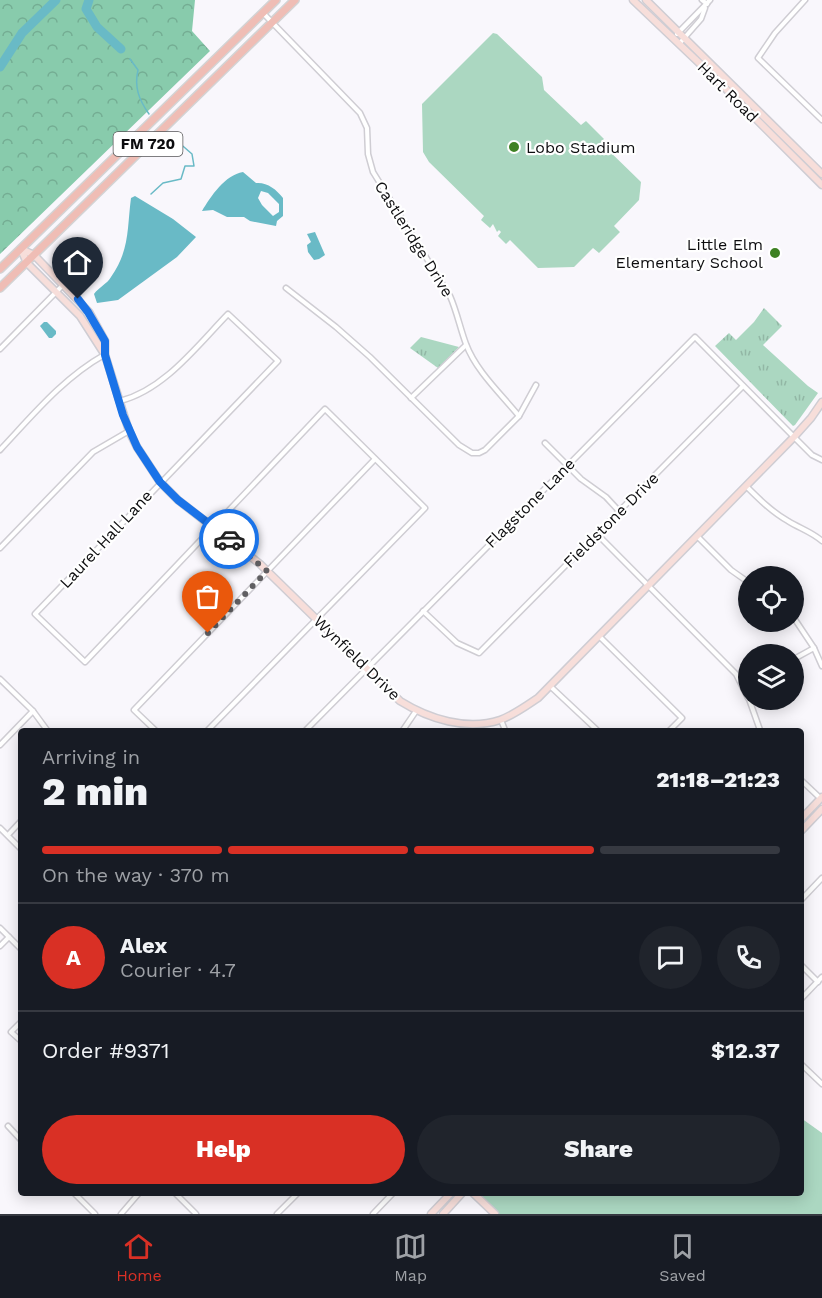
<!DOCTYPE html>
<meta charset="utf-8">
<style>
:root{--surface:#171b24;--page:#20242c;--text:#f1f3f6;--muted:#9ea1a6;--line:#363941;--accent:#d93025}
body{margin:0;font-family:"Work Sans",sans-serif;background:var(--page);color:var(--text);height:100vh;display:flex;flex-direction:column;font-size:22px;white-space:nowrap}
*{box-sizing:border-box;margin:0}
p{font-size:20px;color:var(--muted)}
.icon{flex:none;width:33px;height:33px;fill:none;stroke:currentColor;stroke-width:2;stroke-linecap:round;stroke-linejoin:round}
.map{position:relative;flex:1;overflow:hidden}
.side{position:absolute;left:18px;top:728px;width:786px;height:468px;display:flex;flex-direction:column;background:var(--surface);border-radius:6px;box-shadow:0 3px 15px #0003}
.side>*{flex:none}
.buttons{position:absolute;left:738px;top:566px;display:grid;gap:12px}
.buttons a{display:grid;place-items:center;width:66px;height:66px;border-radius:50%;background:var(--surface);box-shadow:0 3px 15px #0003;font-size:30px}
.pin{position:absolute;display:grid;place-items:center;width:51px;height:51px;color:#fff;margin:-62px -26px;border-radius:50% 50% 50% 0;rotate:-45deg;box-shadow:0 0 6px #0007}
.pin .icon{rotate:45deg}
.courier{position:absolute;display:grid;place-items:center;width:60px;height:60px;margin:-30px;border:4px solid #1a73e8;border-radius:50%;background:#fff;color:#222;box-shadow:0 2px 8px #0007}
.summary em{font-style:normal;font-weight:800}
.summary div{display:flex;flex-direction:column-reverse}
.summary{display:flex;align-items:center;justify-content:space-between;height:102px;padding:0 24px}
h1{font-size:39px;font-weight:800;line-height:45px}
.bar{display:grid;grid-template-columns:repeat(4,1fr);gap:9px 6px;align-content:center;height:72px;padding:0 24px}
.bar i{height:8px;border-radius:4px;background:var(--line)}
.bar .active{background:var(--accent)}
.bar p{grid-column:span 4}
.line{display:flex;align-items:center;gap:15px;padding:0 24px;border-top:2px solid var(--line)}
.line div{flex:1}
.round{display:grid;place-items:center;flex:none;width:63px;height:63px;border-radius:32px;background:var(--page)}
.cta{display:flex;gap:12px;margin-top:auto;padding:12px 24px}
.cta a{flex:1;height:69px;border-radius:36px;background:var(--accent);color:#fff;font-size:24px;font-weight:800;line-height:69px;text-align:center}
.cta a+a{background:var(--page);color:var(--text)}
.menu{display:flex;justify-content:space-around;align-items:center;height:84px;border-top:2px solid var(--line);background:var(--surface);font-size:16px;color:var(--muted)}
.menu a{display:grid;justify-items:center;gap:3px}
.menu .active{color:var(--accent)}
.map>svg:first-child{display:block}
.grass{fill:#abd7c1}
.forest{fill:url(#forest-crowns)}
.park{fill:url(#park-tufts)}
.water{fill:#69bac6;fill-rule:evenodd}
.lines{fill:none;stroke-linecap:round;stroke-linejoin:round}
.stream{stroke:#69bac6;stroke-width:1.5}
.river{stroke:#69bac6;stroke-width:9}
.street-casing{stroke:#cfcdd3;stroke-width:7}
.secondary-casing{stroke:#cfcdd3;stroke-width:9}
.primary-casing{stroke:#d3d3d4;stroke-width:10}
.street{stroke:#fff;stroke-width:4}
.secondary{stroke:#f7deda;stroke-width:6}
.primary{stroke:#efbdb5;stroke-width:7}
.done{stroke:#605f62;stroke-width:6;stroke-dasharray:0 10.8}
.route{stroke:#1a73e8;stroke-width:8}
.poi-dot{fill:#3e8123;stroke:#fff;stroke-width:2}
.labels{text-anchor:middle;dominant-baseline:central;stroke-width:4.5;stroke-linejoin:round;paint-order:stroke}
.shield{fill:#fff;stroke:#565657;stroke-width:1.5}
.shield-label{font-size:15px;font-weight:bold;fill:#0d0d0f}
.street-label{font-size:16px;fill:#0d0d0f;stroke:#fff}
.poi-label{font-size:16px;fill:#0d0d0f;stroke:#fff;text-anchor:start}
</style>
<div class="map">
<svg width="822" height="1214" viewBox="0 0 822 1214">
<defs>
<pattern id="forest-crowns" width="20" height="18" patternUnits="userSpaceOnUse" patternTransform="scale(1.5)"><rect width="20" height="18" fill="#88cbac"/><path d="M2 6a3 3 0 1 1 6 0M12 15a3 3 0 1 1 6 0" fill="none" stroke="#74ad93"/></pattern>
<pattern id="park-tufts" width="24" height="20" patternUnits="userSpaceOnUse" patternTransform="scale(1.5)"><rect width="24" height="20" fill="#abd7c1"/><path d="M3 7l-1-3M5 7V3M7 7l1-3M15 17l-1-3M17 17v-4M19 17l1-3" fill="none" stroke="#92b7a5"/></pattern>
</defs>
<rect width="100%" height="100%" fill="#f9f7fc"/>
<g class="grass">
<polygon points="493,33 497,34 542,77 544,90 581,125 586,121 604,139 601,143 641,182 639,200 614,226 620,232 599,253 593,248 574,267 538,268 510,240 506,244 498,236 501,232 499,230 497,232 493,224 490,228 481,220 484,216 429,162 423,152 422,104"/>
<polygon points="801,1118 822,1133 822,1214 496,1214 473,1193 801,1192"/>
</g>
<polygon class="forest" points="0,0 195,0 192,31 210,51 0,254"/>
<g class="park">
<polygon points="764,308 782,326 763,345 808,386 818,393 795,425 793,426 715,346 729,333 736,340 754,322"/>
<polygon points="421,337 459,347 438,368 410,348"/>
</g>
<g class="water">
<path d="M243,172L256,183C267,182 276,189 283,198V216L277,221L276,226L250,221L244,217H227L213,210L202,211C211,196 225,175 243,172ZM261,191L268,193L279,204V212L273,216L262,205L258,198Z"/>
<path d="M135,196L173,219L196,237L177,257L118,300L97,303L94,294C99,287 107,284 111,277C130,250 127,228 131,198Z"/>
<polygon points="315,232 325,255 319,259 314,260 308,252 307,245 311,242 307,234"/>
<polygon points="44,322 47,322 56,331 56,334 52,338 49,338 40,326"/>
</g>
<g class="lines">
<g class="stream">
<path d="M130,59L138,70C134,87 139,100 149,114"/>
<polyline points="151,194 163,183 181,179 185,166 194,166 192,154 169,134"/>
</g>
<g class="river">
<polyline points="89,0 86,9 97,27 121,49"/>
<polyline points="0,67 22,33 56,0"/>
</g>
<g class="street-casing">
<g id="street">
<polyline points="702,0 707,4"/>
<polyline points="805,0 775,33 758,58 822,120"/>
<path d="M264,14L360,113L367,128L368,154L373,172L450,296C457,312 460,328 466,344C476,371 501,394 519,416"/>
<polyline points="677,34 710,0"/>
<polyline points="679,44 701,19 705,8"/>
<polyline points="286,288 336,327 370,357 459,445 472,453 479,453 485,450 519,416 536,385"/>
<polyline points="0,349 63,285"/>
<polyline points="411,398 466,345"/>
<path d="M120,401C164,390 197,346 228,314L278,361L35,614L85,662L325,409L425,508L208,730"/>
<polyline points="545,443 581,479 606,497 619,511"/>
<path d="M0,450C32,416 63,378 104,355"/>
<path d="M746,486C759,499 772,512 788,521C799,528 812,532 822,541"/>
<polyline points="597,534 736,674 748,698"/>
<polyline points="697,536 731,570 748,582"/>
<polyline points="0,548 93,452 129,431"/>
<polyline points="423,611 457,643 479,653 743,386"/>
<polyline points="794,618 814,648 822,666"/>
<polyline points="599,636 682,718 670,730"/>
<polyline points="794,659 814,648"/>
<polyline points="0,679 33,711 47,730"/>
<polyline points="550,686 597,730"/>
<polyline points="749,699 760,730"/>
<polyline points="501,720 505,730"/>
<polyline points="155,730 134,710 375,459"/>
<polyline points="306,730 695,337 794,437 812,455 822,460"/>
<polyline points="403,730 416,711"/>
<polyline points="0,745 33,711"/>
<polyline points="801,780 820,798"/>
<polyline points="0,828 21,849"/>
<polyline points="8,835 21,821"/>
<polyline points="801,900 822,878"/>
<polyline points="0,928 21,949"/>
<polyline points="0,946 9,937"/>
<polyline points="801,965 818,982"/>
<polyline points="801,999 822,977"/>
<polyline points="21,1022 11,1032 21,1041"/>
<polyline points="801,1064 822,1084"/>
<polyline points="8,1126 21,1140"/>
<polyline points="73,1192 95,1214"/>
<polyline points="174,1192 196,1214"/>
<polyline points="121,1214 140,1192"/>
<polyline points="277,1214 299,1192"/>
<polyline points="373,1214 394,1192"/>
</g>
</g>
<g class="secondary-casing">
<g id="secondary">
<polyline points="633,0 717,80 822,185"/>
<polyline points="646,0 822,174"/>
<path d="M21,249L27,263L80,316L105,355L129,431L137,447L160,482L178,500L260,564L400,701C429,719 467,731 500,720C514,715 526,706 538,698L794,437L811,418L822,402"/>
<polyline points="21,249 34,255 89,312 105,341 105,354"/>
<polyline points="801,819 822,797"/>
<polyline points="801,831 822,809"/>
<polyline points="472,1192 495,1214"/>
<polyline points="431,1214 452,1192"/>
<polyline points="443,1214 463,1192"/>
</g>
</g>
<g class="primary-casing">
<g id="primary">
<polyline points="0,269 276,0"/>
<polyline points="0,288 295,0"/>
</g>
</g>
<use href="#street" class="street"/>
<use href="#secondary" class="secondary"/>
<use href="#primary" class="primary"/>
</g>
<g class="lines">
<polyline class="done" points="208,633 267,571 229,539"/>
<polyline class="route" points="78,299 88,312 105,341 105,355 123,415 137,447 160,482 178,500 229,539"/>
</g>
<g class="poi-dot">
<circle cx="514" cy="147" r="6"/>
<circle cx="775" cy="253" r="6"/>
</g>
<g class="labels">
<rect class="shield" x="113.5" y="132" width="69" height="24" rx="4.5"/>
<g class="shield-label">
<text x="148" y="144">FM 720</text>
</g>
<g class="street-label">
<text transform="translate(728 92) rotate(45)">Hart Road</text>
<text transform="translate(414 239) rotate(58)">Castleridge Drive</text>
<text transform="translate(530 503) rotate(-45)">Flagstone Lane</text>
<text transform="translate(611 520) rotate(-45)">Fieldstone Drive</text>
<text transform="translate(106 539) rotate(-47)">Laurel Hall Lane</text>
<text transform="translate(357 658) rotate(44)">Wynfield Drive</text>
</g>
<g class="poi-label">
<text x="526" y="147">Lobo Stadium</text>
<text x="763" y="244" text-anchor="end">Little Elm<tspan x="763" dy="18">Elementary School</tspan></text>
</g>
</g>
</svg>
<div class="buttons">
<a><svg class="icon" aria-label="locate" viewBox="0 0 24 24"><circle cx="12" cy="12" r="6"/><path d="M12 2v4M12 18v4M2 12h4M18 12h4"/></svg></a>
<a><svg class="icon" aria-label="layers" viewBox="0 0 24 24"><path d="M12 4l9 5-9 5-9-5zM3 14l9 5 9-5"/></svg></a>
</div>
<div class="pin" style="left:208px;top:633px;background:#ea580c"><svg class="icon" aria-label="bag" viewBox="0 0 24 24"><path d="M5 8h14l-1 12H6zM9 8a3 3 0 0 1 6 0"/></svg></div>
<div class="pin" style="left:78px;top:299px;background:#1f2937"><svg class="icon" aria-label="home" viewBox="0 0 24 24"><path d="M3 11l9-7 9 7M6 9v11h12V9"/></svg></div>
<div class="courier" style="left:229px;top:539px"><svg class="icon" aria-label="car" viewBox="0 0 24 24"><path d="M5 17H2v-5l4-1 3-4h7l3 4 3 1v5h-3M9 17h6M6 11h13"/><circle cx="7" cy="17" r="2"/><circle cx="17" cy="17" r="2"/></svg></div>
<section class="side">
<div class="summary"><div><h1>2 min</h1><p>Arriving in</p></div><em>21:18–21:23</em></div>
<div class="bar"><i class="active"></i><i class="active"></i><i class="active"></i><i></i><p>On the way · 370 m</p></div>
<div class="line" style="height:108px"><b class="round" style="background:var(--accent);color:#fff">A</b><div><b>Alex</b><p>Courier · 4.7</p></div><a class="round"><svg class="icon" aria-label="chat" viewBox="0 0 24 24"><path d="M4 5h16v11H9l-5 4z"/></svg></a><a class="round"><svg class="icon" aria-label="phone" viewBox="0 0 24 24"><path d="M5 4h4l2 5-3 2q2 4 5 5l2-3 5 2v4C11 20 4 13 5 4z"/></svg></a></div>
<div class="line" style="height:78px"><div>Order #9371</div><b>$12.37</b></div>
<div class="cta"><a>Help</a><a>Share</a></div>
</section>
</div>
<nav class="menu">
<a class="active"><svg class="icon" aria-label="home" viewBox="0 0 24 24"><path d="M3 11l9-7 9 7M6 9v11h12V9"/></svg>Home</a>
<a><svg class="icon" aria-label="map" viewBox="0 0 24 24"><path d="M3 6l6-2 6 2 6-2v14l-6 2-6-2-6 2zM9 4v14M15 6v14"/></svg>Map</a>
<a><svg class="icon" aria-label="saved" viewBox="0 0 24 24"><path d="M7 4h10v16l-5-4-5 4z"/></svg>Saved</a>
</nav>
